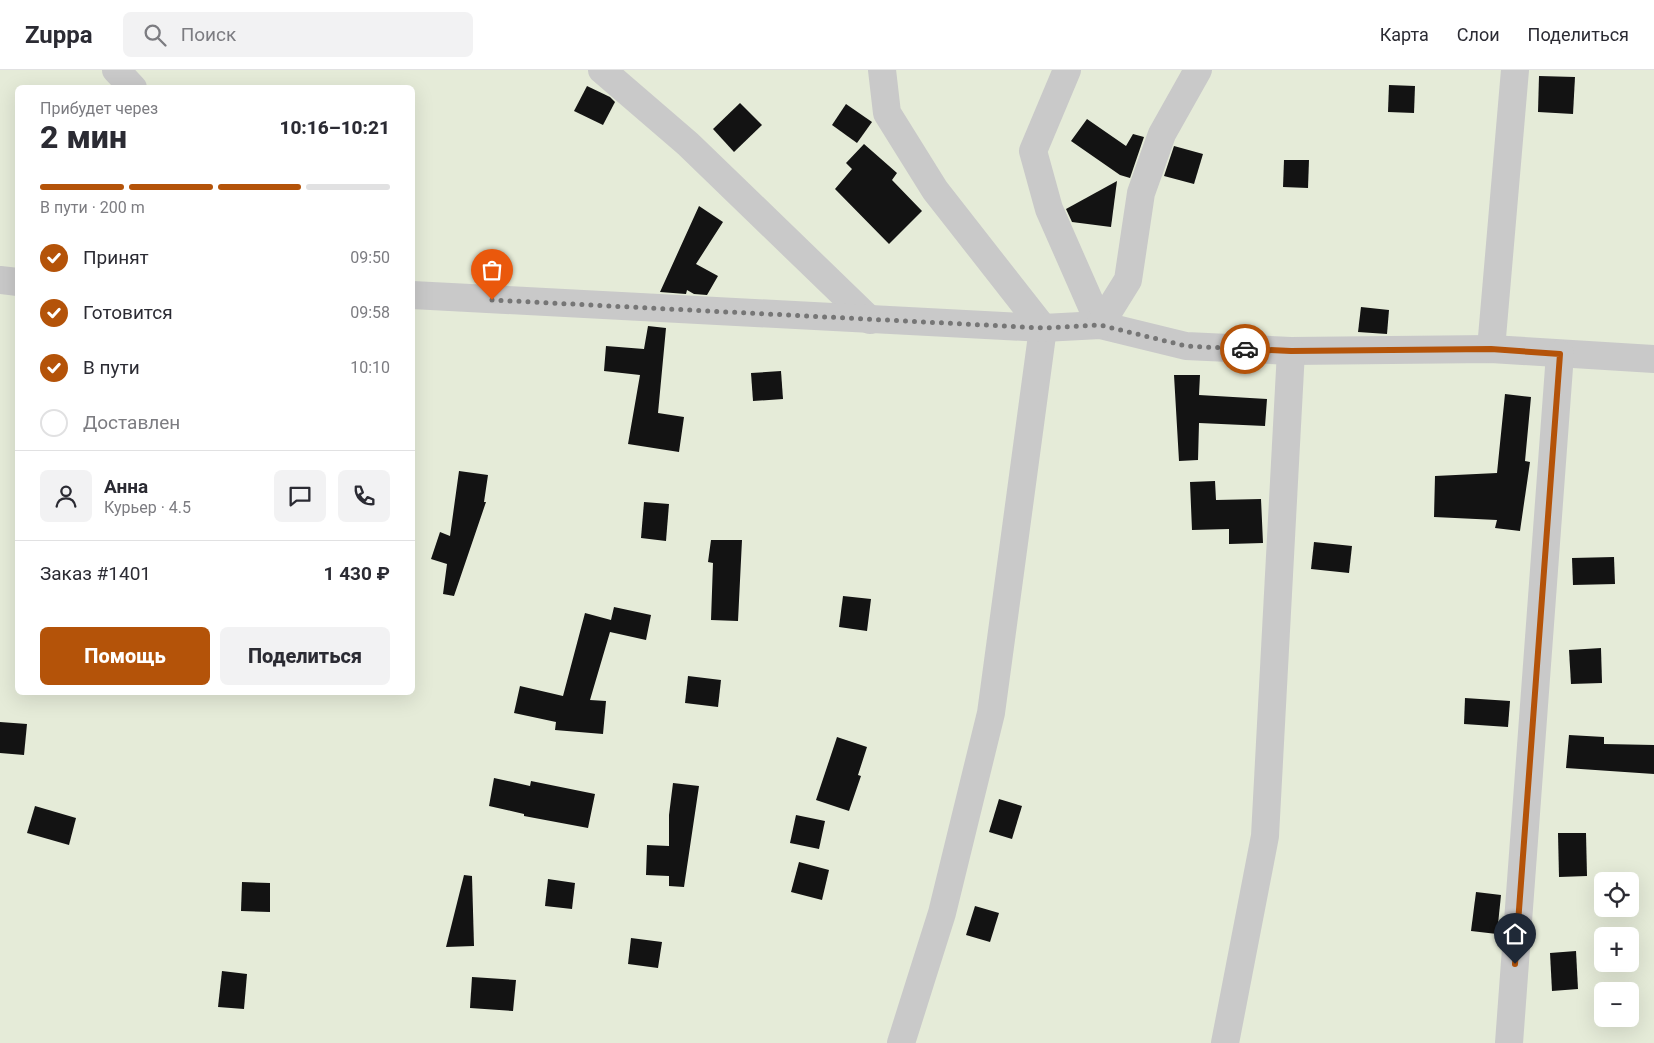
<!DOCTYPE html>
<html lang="ru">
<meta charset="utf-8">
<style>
:root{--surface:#fff;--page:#f2f2f3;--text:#2b2b33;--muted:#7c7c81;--line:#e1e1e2;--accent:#b45309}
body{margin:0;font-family:Roboto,sans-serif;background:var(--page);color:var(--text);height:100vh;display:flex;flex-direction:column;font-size:19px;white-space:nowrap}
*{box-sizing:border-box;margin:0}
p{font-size:16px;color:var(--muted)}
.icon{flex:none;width:28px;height:28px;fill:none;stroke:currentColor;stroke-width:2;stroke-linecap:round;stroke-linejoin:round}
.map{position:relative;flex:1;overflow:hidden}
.sheet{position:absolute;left:15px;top:15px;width:400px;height:610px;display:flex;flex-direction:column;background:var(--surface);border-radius:8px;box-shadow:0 5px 20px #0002}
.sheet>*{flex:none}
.buttons{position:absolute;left:1594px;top:802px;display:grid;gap:10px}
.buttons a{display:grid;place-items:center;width:45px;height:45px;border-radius:8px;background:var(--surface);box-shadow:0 5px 20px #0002;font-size:25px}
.pin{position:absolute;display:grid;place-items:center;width:42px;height:42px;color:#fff;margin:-51px -21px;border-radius:50% 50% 50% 0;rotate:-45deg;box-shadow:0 0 5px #0007}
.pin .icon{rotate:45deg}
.courier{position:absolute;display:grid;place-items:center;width:50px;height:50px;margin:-25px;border:4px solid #b45309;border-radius:50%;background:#fff;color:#222;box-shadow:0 1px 6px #0007}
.head em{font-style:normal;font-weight:800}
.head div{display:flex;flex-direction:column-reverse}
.head{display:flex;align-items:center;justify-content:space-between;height:85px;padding:0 25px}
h1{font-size:32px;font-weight:800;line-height:38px}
.bar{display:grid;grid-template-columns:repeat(4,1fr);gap:8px 5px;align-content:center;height:60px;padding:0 25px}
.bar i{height:6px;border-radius:4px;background:var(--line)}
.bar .selected{background:var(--accent)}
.bar p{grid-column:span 4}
.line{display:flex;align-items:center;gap:12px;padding:0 25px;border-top:1px solid var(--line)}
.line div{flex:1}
.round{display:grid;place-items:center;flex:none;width:52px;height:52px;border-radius:8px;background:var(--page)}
ol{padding:0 25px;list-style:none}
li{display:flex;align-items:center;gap:15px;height:55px}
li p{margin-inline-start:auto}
li .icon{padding:5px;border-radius:50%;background:var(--accent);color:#fff;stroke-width:4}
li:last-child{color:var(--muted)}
li i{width:28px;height:28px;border:2px solid var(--line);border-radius:50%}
.action{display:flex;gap:10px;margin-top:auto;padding:10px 25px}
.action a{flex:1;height:58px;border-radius:8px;background:var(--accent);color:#fff;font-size:20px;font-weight:800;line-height:58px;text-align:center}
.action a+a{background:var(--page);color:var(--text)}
header{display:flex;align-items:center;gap:30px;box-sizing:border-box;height:70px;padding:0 25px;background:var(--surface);border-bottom:1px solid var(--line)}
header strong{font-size:24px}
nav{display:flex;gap:28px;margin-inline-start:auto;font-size:18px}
.search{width:350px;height:45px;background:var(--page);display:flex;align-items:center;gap:12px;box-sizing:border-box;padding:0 18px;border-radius:8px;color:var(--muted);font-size:19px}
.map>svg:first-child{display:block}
.green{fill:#e5ebd8;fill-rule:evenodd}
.building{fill:#131313}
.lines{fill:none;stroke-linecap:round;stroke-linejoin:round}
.minor{stroke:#c9c9c9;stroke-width:28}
.done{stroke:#767676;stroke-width:5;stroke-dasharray:0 9}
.route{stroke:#b45309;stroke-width:6}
</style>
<header>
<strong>Zuppa</strong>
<div class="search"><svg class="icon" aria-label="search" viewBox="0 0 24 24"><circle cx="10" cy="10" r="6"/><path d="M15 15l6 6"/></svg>Поиск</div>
<nav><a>Карта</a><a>Слои</a><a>Поделиться</a></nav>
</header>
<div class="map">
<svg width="1654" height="973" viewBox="0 0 1654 973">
<rect width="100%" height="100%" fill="#fff"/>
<path class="green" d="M0,0H1654V973H0ZM18,18H412V622H18ZM1602,811H1630V839H1602ZM1602,866H1630V894H1602ZM1602,921H1630V949H1602Z"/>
<g class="building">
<polygon points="1539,6 1575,7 1573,44 1538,42"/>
<polygon points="1389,15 1415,16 1414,43 1388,42"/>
<polygon points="587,16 610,27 615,32 603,55 574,41"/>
<polygon points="740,33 762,55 734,82 713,59"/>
<polygon points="846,34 872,52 857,73 832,55"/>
<polygon points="1087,49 1126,76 1133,64 1144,67 1130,108 1120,105 1071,71"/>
<polygon points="864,74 897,103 892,110 922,141 889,174 835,119 852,99 846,93"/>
<polygon points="1174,76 1203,84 1194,114 1164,106"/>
<polygon points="1284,90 1309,90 1308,118 1283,117"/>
<polygon points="1117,111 1111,157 1072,152 1066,139"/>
<polygon points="699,136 723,152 696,194 718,206 707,225 694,224 687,220 686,224 660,222"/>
<polygon points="1361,237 1389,240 1387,264 1358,262"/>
<polygon points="648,256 666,258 658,343 684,347 679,382 628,374 640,305 604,301 606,276 644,279"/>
<polygon points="781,301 783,329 753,331 751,303"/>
<polygon points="1174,305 1200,305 1199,325 1267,329 1265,356 1199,353 1198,390 1179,391"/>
<polygon points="1505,324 1531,327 1525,391 1530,392 1520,461 1495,458 1497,450 1434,447 1435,406 1497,403"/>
<polygon points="459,401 488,405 484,432 486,432 454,526 443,524 447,494 431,489 440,462 450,466"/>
<polygon points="1215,411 1216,430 1261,429 1263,473 1229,474 1229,459 1192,460 1190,412"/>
<polygon points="644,432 669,434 666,471 641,468"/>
<polygon points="711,470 742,470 738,551 711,550 713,493 708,492"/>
<polygon points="1314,472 1352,476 1349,503 1311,499"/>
<polygon points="1614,487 1615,514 1573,515 1572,488"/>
<polygon points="843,526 871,529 867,561 839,557"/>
<polygon points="614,537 651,545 646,570 610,562 590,630 606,631 603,664 555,660 556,652 514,643 520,616 563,626 585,543 611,550"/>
<polygon points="1601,578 1602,613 1571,614 1569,580"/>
<polygon points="688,606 721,610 718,637 685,633"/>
<polygon points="1465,628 1510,631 1508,657 1464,654"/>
<polygon points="0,652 27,654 24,685 0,683"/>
<polygon points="1569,665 1604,667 1604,674 1654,675 1654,704 1566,698"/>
<polygon points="837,667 867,677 858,705 861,706 849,741 816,730"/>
<polygon points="494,708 530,716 531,711 595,724 588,758 524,746 524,744 489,736"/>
<polygon points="673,713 699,716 684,817 669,816 669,806 646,805 647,775 669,776 669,745"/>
<polygon points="999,729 1022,736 1012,769 989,762"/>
<polygon points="35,736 76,748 69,775 27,763"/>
<polygon points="796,745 825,751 819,779 790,773"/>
<polygon points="1558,763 1586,763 1587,806 1559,807"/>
<polygon points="799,792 829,800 822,830 791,822"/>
<polygon points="464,805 472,806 474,876 446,877"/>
<polygon points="548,809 575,813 572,839 545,836"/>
<polygon points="242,812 270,813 270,842 241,841"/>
<polygon points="1476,822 1501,825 1497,864 1471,861"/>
<polygon points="975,836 999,843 990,872 966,865"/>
<polygon points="631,868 662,872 658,898 628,894"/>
<polygon points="1576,881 1578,919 1552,921 1550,883"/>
<polygon points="222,901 247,904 244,939 218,937"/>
<polygon points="472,907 516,910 513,941 470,938"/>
</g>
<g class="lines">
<g class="minor">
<polyline points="116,0 133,18"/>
<polyline points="602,0 688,74 870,250"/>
<polyline points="882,0 887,43 935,120 1043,258 991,643 942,843 901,973"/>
<polyline points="1067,0 1033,81 1049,139 1100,255"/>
<polyline points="0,210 18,212"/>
<polyline points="412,225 1043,258 1100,255 1186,276 1291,281 1491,279 1654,289"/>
<polyline points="1100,255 1128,210 1141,123 1162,64 1198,0"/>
<polyline points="1491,279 1515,0"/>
<polyline points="1225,973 1265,766 1291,281"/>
<polyline points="1509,973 1560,284"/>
</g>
</g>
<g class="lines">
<polyline class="done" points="492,230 1043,258 1100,255 1186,276 1245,279"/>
<polyline class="route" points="1245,279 1291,281 1491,279 1560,284 1515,894"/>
</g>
</svg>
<div class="buttons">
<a><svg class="icon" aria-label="locate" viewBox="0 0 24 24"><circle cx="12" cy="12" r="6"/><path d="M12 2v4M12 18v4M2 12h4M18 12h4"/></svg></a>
<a>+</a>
<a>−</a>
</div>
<div class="pin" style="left:492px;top:230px;background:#ea580c"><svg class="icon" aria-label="bag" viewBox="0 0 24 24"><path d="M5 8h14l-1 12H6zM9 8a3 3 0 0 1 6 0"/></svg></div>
<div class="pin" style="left:1515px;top:894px;background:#1f2937"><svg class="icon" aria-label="home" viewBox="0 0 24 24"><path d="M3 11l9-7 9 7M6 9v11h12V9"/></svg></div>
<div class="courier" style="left:1245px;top:279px"><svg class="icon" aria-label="car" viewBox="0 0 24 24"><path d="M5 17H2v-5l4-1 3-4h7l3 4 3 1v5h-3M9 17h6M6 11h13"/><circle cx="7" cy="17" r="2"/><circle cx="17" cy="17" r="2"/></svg></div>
<section class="sheet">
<div class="head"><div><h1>2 мин</h1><p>Прибудет через</p></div><em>10:16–10:21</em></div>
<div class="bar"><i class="selected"></i><i class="selected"></i><i class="selected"></i><i></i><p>В пути · 200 m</p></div>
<ol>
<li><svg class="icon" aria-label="check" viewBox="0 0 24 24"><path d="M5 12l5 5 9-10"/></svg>Принят<p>09:50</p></li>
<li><svg class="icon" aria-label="check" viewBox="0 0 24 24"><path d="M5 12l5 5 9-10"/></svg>Готовится<p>09:58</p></li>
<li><svg class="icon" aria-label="check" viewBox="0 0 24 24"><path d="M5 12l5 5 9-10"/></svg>В пути<p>10:10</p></li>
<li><i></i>Доставлен</li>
</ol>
<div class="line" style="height:90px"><a class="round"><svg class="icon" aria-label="person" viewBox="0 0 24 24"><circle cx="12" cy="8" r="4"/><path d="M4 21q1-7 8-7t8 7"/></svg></a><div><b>Анна</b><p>Курьер · 4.5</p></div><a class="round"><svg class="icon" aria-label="chat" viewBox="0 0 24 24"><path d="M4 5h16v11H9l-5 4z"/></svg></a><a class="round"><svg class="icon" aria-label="phone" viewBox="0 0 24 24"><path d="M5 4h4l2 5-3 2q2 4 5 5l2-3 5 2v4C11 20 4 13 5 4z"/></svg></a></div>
<div class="line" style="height:65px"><div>Заказ #1401</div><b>1 430 ₽</b></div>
<div class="action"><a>Помощь</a><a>Поделиться</a></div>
</section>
</div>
